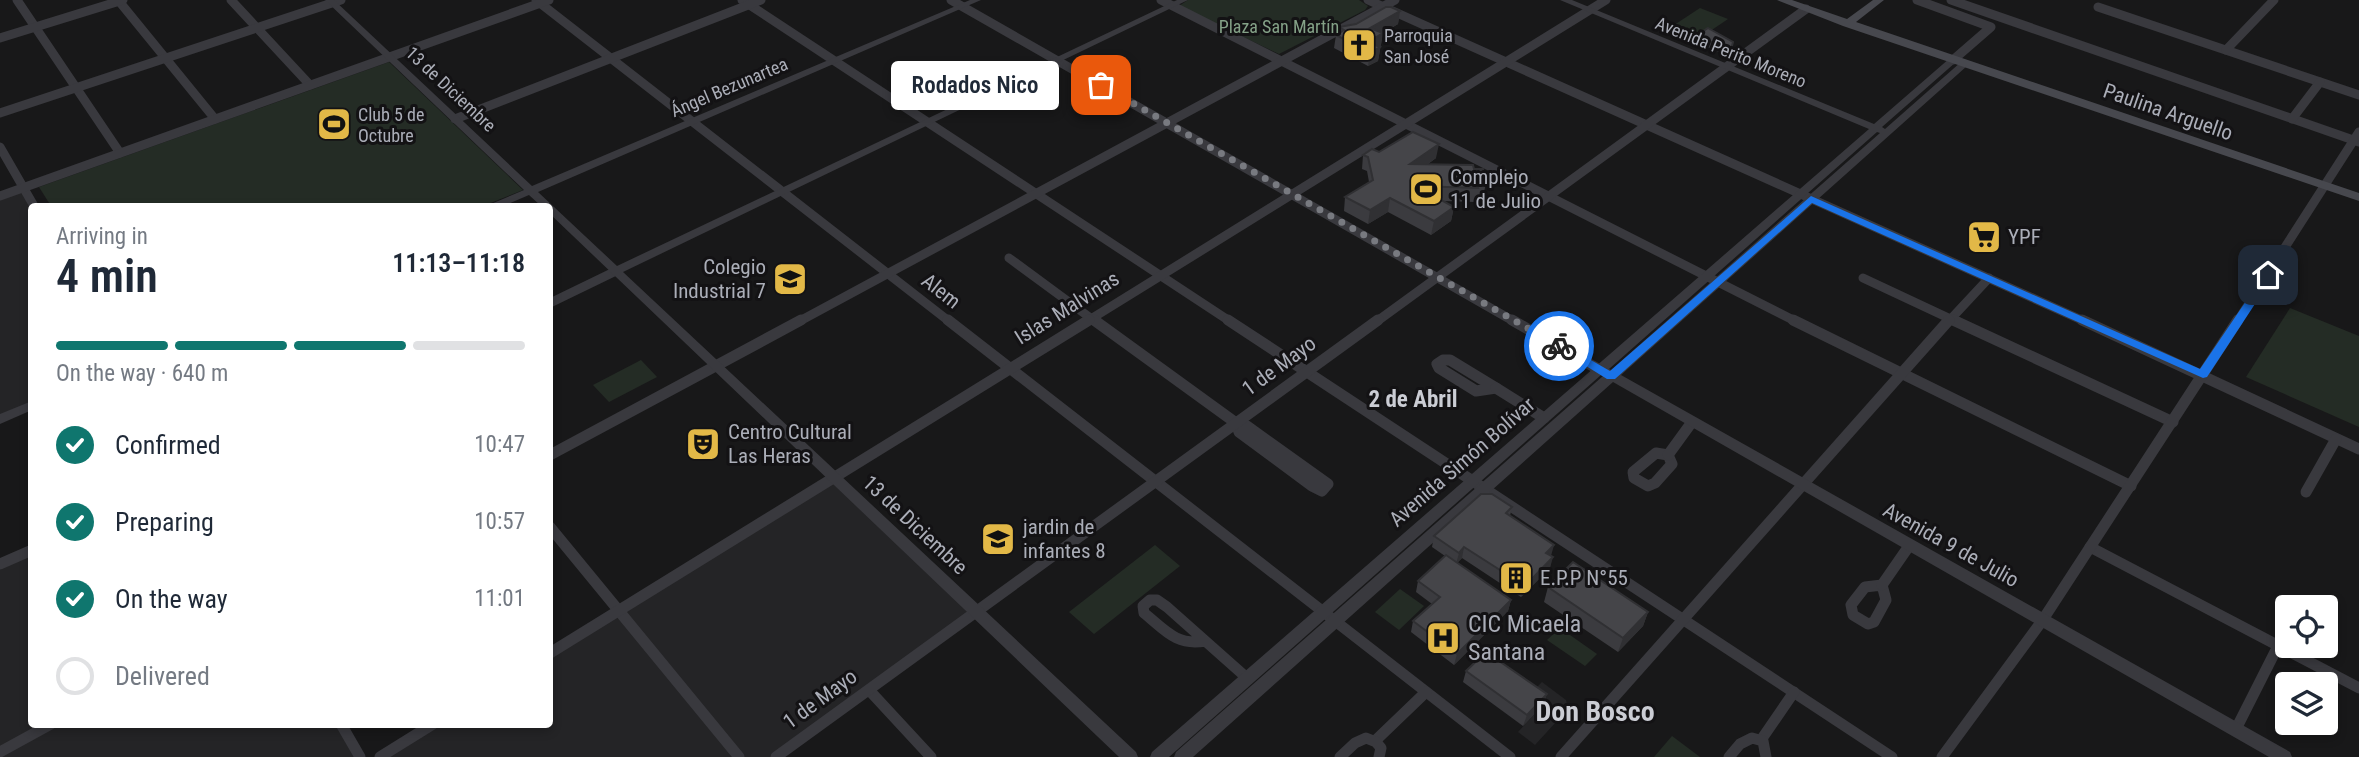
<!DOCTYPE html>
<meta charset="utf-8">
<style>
:root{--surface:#fff;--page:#f6f6f7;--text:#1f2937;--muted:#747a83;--line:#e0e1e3;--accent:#0f766e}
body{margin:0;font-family:"Roboto Condensed",sans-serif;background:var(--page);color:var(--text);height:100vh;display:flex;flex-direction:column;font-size:26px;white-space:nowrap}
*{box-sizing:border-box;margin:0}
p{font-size:23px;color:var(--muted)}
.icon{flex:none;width:38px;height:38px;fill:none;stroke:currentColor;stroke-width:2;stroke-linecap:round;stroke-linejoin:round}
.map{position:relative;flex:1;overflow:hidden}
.drawer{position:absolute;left:28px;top:203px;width:525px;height:525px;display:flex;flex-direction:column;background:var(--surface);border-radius:7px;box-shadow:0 4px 10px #0003}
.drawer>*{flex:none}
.buttons{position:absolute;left:2275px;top:595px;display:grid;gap:14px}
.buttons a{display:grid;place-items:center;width:63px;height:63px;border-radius:7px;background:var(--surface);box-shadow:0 4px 10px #0003;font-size:35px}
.pin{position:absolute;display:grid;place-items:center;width:60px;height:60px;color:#fff;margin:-30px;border-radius:14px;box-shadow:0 4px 10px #0006}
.courier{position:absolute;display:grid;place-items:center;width:70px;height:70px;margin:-35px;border:5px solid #1a73e8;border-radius:50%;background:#fff;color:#222;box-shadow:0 2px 9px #0007}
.bubble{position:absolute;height:49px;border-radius:7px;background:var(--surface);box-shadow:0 4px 10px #0003;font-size:23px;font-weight:600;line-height:49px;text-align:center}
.head em{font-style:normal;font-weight:600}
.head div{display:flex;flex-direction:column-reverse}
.head{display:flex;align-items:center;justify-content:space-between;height:119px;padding:0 28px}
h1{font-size:46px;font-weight:600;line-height:52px}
.bar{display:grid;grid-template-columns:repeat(4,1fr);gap:10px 7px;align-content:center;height:84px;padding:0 28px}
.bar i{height:9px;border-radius:5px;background:var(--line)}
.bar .selected{background:var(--accent)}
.bar p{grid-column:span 4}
ol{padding:0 28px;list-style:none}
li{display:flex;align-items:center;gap:21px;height:77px}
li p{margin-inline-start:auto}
li .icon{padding:7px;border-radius:50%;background:var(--accent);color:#fff;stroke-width:4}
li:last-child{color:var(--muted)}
li i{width:38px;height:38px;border:4px solid var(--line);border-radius:50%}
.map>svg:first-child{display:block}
.built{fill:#242426}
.green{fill:#242c25}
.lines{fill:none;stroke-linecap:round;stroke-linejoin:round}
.minor-far1{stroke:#39393e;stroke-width:9}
.minor{stroke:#39393e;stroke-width:11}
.tertiary{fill:#39393e;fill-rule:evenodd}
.secondary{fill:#47484e;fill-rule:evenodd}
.wall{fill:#3b3b3f}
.shaded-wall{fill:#303033}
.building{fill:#454549;stroke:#303033;stroke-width:2}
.route{fill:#1a73e8}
.done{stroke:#787a80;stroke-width:7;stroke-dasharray:0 12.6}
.labels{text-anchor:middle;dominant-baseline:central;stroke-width:6;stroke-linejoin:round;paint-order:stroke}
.far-park-label{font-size:18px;fill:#84a187;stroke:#131214}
.far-poi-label{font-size:18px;fill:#abaeb8;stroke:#131214;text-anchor:start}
.far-street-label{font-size:18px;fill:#abaeb8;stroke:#131214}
.street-label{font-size:21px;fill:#abaeb8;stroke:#131214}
.poi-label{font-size:21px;fill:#abaeb8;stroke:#131214;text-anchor:start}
.neighbourhood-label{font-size:23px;font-weight:bold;fill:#cbcdd4;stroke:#131214}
.near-poi-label{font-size:24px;fill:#abaeb8;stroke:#131214;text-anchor:start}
.near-neighbourhood-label{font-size:28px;font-weight:bold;fill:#cbcdd4;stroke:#131214}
</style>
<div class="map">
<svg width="2359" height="757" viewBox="0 0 2359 757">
<rect width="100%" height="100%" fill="#181819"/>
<g class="built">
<polygon points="23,188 32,206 31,405 0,419 0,196"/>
<polygon points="834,477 976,612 776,757 380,757 433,725 550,724 550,653"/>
<polygon points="31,550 32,724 341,725 360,757 0,757 0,564"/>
<polygon points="1542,682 1566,700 1568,709 1535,745 1518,732 1543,705 1529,695"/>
</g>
<g class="green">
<polygon points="1188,0 1359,0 1368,6 1365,10 1279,54 1179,6"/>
<polygon points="1700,8 1728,19 1694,42 1665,31"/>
<polygon points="389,62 523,190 483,206 51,206 39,187"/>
<polygon points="2290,308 2359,336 2359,427 2246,377"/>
<polygon points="641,360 657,377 609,402 593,385"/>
<polygon points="1155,545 1180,566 1094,634 1069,612"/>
<polygon points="1400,589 1424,606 1399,630 1375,612"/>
<polygon points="1560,628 1597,654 1585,666 1547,640"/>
<polygon points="1672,736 1700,757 1654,757"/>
</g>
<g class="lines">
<g class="minor-far1">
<polyline points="17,0 120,153"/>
<polyline points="118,0 215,119"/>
<polyline points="231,0 310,85"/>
<polyline points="536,0 950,322"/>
<polyline points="742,0 1231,322"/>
<polyline points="951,0 1515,322"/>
<polyline points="1161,0 1797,322"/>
<polyline points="1368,0 2086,322"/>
<polyline points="1917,0 1991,27 1953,60"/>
<polyline points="1951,0 2359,142"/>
<polyline points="2098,7 2359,95"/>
<polyline points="0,38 123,0"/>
<polyline points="2226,50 2274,0"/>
<polyline points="0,113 341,0"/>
<polyline points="455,119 761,0"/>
<polyline points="2292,119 2320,82"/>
<polyline points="0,147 34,206"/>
<polyline points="0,196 549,0"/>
<polyline points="1009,258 1096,322"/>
<polyline points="1863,278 1957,322"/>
<polyline points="550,303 616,271"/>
<polyline points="798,322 1395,0"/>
<polyline points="1086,322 1606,0"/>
<polyline points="1376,322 1806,9"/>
<polyline points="1948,322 1989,278"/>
<polyline points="2237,322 2359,132"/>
</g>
<g class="minor">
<polyline points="948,320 1510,757"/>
<polyline points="1094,320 1236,423"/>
<polyline points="1228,320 1892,757"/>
<polyline points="1512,320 1598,369"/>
<polyline points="1793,320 2131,486"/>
<polyline points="1953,320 2173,422"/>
<polyline points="2082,320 2359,449"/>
<polygon points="1443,360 1450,360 1496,388 1476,391 1439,368 1437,364"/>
<polyline points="1496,388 1544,418"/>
<polygon points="1236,423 1247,426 1328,484 1322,491 1312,486 1239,432"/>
<polygon points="1656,453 1668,455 1672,464 1655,483 1648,486 1634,478 1633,472"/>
<polyline points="550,455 801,320"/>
<polyline points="1668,455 1692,422"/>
<polyline points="2306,492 2336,439"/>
<polyline points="550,527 739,757"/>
<polyline points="2090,547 2359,688"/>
<polyline points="0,564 32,550"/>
<polygon points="1882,585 1886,600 1874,622 1868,624 1853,615 1851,605 1865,587"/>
<polyline points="1882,585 1909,546"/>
<path d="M1205,641C1176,646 1165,630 1144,613L1143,606L1150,600H1157L1167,607L1247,678"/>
<polyline points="550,653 1089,320"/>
<polyline points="869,690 931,757"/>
<polyline points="341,724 360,757"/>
<polyline points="2236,729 2278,646"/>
<polyline points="1376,740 1426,692"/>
<polyline points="1761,740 1794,692"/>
<polyline points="0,752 51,724"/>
<polyline points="380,757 433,724"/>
<polyline points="776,757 1378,320"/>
<polyline points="1340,757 1355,743 1366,738 1376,742 1381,748 1379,757"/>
<polyline points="1561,757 1949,320"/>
<polyline points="1729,757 1740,744 1752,738 1763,741 1766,757"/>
<polyline points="1942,757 2042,621 2238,320"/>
</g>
<g class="tertiary">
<polygon points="325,0 334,0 532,186 970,0 981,0 538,192 617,266 1177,0 1188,0 623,272 1136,752 1138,757 1119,757 550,214 550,206 541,206 529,195 503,206 490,206 491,204 524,190"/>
<path d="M1560,0H1572L1874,124L1950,58H1956V62L1882,127L1885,129L1961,62H1967V66L1621,375L2290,752L2292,757H2269L1613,382L1193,757H1174L1176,752L1603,376L1601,375L1169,757H1150L1152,752L1869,129ZM1877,132L1880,133L1611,370L1609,369Z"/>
<polygon points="32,401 32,410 0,424 0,414"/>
</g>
<polygon class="secondary" points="1777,0 1792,0 1847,19 1873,0 1884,0 1856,22 2359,193 2359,201 1843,26"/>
</g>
<g class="wall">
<polygon points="1400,11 1398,24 1383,33 1378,61 1368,66 1334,48 1336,35 1339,33 1339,27"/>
<polygon points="1696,36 1733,42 1729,56 1694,42"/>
<polygon points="1379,152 1436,158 1428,164 1474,169 1486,183 1483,197 1476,197 1475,202 1443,201 1454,207 1451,221 1431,235 1388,212 1368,224 1344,211 1345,197 1369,182 1367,171 1362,169 1363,155"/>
<polygon points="1512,507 1510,516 1551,556 1550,568 1521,597 1462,558 1457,563 1511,600 1508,611 1454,665 1411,632 1413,621 1432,604 1416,592 1418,581 1445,556 1432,547 1434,536"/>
<polygon points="1548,587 1648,612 1643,626 1618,652 1544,602"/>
<polygon points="1466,671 1547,694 1543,705 1523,726 1463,682"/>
</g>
<g class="shaded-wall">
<polygon points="1400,11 1398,24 1373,39 1383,33 1378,61 1368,66 1370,53 1367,52 1370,28"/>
<polygon points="1439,144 1436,158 1408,178 1410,164"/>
<polygon points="1390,198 1388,212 1368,224 1370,210"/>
<polygon points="1454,207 1451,221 1431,235 1434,221"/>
<polygon points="1554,545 1551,556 1546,553"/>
<polygon points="1464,547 1462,558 1456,564 1459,553"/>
<polygon points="1553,557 1550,568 1521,597 1525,586"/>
<polygon points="1511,600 1508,611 1454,665 1457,654"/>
<polygon points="1648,612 1643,626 1618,652 1623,638"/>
<polygon points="1547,694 1543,705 1523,726 1527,715"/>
</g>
<g class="building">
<polygon points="1386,7 1391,7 1400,11 1370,28 1383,33 1368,42 1380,47 1370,53 1336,35 1344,30 1339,27 1356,24"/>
<polygon points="1708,28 1733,42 1731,50 1696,36"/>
<polygon points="1413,132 1439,144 1410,164 1473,165 1474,169 1483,169 1486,183 1476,183 1478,188 1416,186 1454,207 1434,221 1390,198 1370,210 1345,197 1373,180 1368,157 1363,155 1372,149 1379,152"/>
<polygon points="1481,494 1492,494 1512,507 1506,513 1554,545 1546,553 1553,557 1525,586 1464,547 1459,553 1434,536"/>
<polygon points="1446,555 1511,600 1457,654 1413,621 1440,597 1418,581"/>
<polygon points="1573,562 1648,612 1623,638 1548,587"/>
<polygon points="1486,652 1547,694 1527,715 1466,671"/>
</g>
<polygon class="route" points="1811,196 2200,369 2265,273 2274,275 2207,377 2203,378 1812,203 1615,379 1607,379 1554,346 1555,344 1563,344 1610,371"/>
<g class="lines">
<polyline class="done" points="1101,85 1559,346"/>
</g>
<defs>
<g id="church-square" transform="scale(1.75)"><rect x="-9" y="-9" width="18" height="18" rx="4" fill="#e2b847" stroke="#131214"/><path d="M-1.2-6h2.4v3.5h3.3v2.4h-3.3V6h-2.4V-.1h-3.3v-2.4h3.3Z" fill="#111"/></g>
<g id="stadium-square" transform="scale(1.75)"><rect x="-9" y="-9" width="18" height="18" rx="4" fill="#e2b847" stroke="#131214"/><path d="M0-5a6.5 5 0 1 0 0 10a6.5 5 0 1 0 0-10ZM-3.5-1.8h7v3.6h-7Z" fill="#111"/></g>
<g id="supermarket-square" transform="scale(1.75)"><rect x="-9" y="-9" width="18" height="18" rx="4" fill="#e2b847" stroke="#131214"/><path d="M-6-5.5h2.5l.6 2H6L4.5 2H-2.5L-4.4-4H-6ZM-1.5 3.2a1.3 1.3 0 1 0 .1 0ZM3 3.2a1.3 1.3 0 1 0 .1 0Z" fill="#111"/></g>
<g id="school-square" transform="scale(1.75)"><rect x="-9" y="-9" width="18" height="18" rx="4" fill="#e2b847" stroke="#131214"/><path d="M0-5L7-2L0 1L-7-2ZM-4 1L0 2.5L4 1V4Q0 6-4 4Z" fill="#111"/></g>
<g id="theatre-square" transform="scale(1.75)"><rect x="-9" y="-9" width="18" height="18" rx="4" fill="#e2b847" stroke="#131214"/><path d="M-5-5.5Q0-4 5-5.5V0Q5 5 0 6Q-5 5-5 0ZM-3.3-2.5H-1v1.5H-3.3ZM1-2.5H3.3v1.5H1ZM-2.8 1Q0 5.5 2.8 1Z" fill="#111"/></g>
<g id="building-square" transform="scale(1.75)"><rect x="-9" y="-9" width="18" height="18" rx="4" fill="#e2b847" stroke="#131214"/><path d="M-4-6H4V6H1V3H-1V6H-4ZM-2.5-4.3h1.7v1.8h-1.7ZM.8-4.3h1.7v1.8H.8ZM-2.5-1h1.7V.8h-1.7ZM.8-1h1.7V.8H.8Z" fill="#111"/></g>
<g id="hospital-square" transform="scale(1.75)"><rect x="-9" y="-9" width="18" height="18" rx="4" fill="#e2b847" stroke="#131214"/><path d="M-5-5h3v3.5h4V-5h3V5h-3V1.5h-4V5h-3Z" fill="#111"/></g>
</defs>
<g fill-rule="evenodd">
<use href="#church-square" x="1359" y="45"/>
<use href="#stadium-square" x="334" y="124"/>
<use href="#stadium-square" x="1426" y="189"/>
<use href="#supermarket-square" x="1984" y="237"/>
<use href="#school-square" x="790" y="279"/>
<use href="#theatre-square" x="703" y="444"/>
<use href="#school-square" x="998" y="539"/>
<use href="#building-square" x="1516" y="578"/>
<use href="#hospital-square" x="1443" y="638"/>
</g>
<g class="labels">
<g class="far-park-label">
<text x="1279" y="26">Plaza San Martín</text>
</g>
<g class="far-poi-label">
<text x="1384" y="35">Parroquia<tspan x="1384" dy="21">San José</tspan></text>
<text x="358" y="114">Club 5 de<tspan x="358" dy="21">Octubre</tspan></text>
</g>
<g class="far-street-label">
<text transform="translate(1731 52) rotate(22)">Avenida Perito Moreno</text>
<text transform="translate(729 87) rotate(-23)">Ángel Bezunartea</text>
<text transform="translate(451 89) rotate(43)">13 de Diciembre</text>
</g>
<g class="street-label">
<text transform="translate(2168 112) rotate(19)">Paulina Arguello</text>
<text transform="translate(941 291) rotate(38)">Alem</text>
<text transform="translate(1067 308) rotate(-32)">Islas Malvinas</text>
<text transform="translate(1279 366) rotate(-36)">1 de Mayo</text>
<text transform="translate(1462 462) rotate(-41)">Avenida Simón Bolívar</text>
<text transform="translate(915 525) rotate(43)">13 de Diciembre</text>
<text transform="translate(1951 545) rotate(29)">Avenida 9 de Julio</text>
<text transform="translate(820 699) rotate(-36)">1 de Mayo</text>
</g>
<g class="poi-label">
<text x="1450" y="177">Complejo<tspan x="1450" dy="24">11 de Julio</tspan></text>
<text x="2008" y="237">YPF</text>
<text x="766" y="267" text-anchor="end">Colegio<tspan x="766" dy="24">Industrial 7</tspan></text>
<text x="728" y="432">Centro Cultural<tspan x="728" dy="24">Las Heras</tspan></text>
<text x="1023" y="527">jardin de<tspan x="1023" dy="24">infantes 8</tspan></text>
<text x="1540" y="578">E.P.P N°55</text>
</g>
<g class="neighbourhood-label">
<text x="1413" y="399">2 de Abril</text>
</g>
<g class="near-poi-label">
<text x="1468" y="624">CIC Micaela<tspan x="1468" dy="28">Santana</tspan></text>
</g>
<g class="near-neighbourhood-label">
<text x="1595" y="711">Don Bosco</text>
</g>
</g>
</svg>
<div class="buttons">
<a><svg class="icon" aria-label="locate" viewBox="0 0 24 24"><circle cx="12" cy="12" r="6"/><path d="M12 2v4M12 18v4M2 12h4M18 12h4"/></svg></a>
<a><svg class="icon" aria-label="layers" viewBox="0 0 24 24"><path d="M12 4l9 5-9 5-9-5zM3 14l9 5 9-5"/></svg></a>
</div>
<div class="pin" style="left:1101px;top:85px;background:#ea580c"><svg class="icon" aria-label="bag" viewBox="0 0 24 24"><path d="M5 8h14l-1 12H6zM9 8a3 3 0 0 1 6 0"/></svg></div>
<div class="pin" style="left:2268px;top:275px;background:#1f2937"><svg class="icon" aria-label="home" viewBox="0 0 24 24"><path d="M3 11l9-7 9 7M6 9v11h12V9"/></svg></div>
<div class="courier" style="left:1559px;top:346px"><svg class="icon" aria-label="bike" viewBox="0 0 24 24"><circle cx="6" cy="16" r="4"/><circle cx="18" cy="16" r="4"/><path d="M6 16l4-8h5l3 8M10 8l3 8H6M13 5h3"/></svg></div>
<div class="bubble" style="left:891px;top:61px;width:168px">Rodados Nico</div>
<section class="drawer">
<div class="head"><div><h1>4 min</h1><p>Arriving in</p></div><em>11:13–11:18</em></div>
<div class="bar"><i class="selected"></i><i class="selected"></i><i class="selected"></i><i></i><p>On the way · 640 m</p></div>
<ol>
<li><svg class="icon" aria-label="check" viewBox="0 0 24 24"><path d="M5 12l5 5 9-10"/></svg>Confirmed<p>10:47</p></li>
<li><svg class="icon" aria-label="check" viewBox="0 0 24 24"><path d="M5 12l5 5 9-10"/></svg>Preparing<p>10:57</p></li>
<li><svg class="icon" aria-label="check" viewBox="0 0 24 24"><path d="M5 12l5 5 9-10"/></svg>On the way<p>11:01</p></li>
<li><i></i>Delivered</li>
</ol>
</section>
</div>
